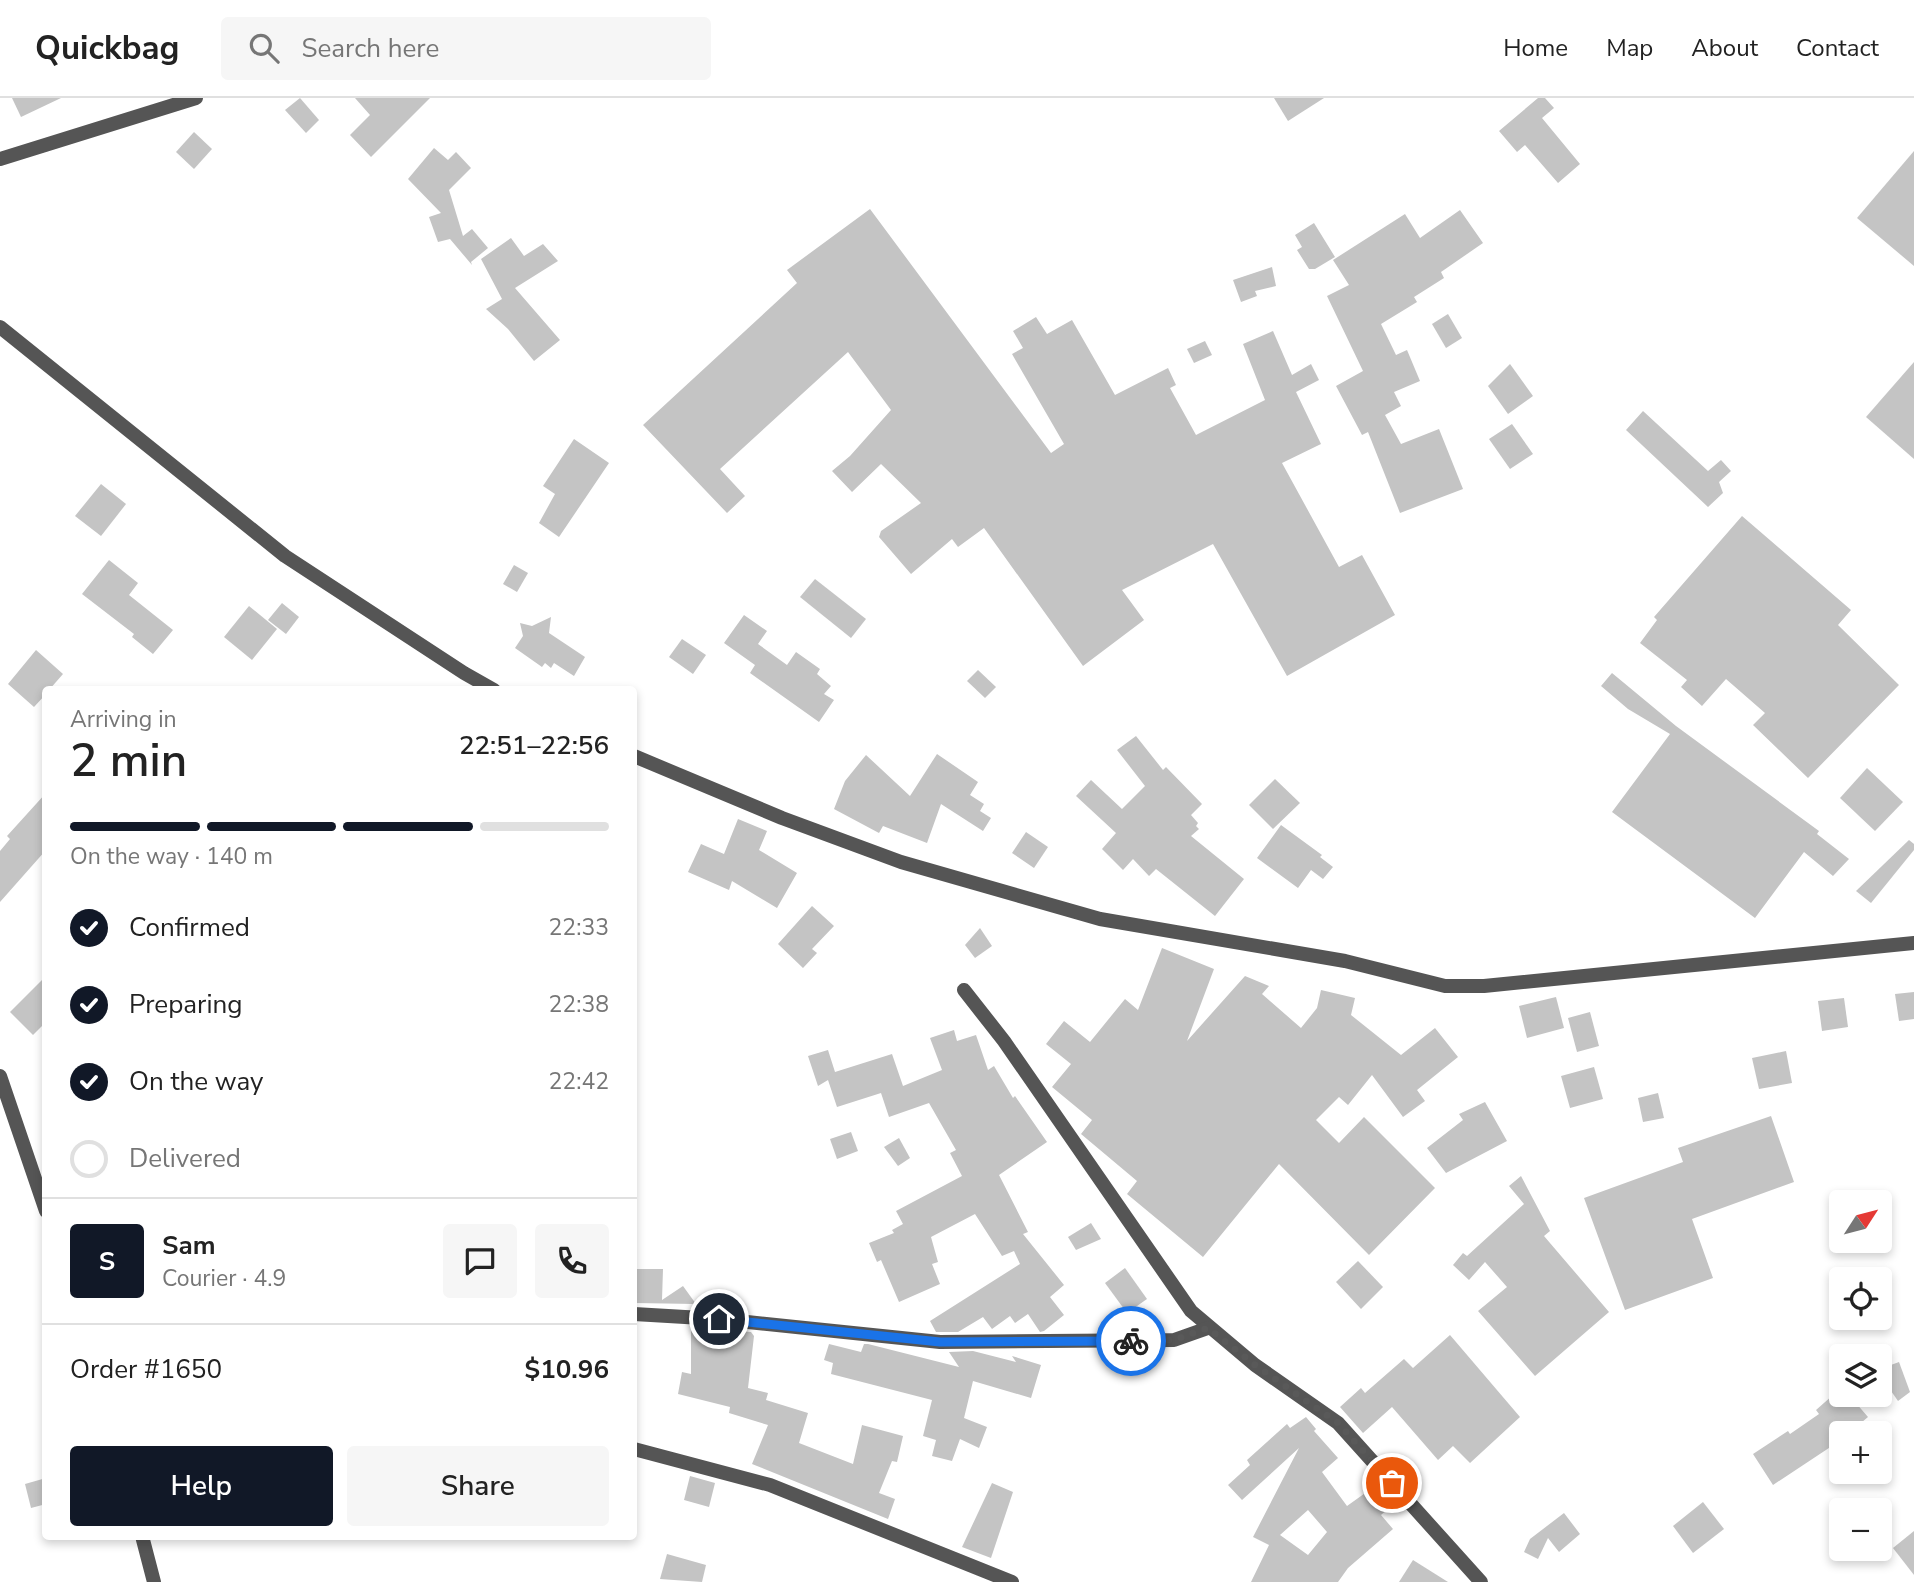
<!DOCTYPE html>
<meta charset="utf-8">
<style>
:root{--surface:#fff;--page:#f6f6f6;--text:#222;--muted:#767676;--line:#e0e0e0;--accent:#111827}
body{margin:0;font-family:"Nunito Sans",sans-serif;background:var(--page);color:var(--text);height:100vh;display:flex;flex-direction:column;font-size:26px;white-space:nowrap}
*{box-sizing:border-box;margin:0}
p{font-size:23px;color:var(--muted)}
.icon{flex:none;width:38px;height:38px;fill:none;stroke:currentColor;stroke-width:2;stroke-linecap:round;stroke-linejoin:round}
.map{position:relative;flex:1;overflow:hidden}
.drawer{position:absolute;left:42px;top:588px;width:595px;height:854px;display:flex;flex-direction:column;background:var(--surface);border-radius:7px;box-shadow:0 4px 10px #0003}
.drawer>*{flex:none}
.needle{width:46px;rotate:54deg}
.buttons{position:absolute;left:1829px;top:1092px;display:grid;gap:14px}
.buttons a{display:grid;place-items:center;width:63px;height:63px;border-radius:7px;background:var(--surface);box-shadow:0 4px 10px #0003;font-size:35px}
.pin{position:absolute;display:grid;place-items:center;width:60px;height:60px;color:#fff;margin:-30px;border:4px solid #fff;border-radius:50%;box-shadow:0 2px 7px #0007}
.courier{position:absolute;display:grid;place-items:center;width:70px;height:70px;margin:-35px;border:5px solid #1a73e8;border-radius:50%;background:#fff;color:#222;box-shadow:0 2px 9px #0007}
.summary em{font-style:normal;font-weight:600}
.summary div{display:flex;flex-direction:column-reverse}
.summary{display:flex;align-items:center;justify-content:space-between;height:119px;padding:0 28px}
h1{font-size:46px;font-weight:600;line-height:52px}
.bar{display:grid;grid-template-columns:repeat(4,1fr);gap:10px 7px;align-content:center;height:84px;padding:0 28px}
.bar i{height:9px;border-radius:5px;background:var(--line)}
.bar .active{background:var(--accent)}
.bar p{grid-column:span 4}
.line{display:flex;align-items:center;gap:18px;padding:0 28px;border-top:2px solid var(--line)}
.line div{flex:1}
.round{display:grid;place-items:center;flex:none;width:74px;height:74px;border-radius:7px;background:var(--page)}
ol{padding:0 28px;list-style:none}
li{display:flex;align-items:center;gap:21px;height:77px}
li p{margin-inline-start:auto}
li .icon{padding:7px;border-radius:50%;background:var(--accent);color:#fff;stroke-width:4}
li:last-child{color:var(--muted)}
li i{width:38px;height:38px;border:4px solid var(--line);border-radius:50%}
.cta{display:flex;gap:14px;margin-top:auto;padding:14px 28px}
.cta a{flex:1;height:80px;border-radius:7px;background:var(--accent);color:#fff;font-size:28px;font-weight:600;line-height:80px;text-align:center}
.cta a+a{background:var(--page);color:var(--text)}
header{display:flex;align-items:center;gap:42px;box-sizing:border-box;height:98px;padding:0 35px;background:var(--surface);border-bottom:2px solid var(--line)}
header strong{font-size:33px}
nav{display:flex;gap:38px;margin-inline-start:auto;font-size:24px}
.search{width:490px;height:63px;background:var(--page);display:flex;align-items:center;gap:18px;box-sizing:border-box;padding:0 24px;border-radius:7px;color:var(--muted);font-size:26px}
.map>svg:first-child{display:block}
.building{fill:#c4c4c4;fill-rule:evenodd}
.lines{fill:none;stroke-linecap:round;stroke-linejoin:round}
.minor{stroke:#555;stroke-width:14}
.done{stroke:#595959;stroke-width:7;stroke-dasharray:0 12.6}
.route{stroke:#1a73e8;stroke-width:9}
</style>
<header>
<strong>Quickbag</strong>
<div class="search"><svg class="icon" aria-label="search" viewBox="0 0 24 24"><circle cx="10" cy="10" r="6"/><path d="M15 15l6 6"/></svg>Search here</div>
<nav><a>Home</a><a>Map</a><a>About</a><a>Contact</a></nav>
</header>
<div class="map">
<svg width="1914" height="1484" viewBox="0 0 1914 1484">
<rect width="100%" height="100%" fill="#fff"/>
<g class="building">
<polygon points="12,0 61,0 21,19"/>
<polygon points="300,0 319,22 306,35 285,12"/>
<polygon points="355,0 430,0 371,59 350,37 370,17"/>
<polygon points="1274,0 1324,0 1288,23"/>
<polygon points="1538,0 1545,0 1554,10 1542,20 1580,66 1558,85 1525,47 1517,54 1499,33"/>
<polygon points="194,34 212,51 194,71 176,54"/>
<polygon points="434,50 448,62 456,54 471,70 449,92 463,138 472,131 488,150 471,164 472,167 450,141 438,144 429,119 441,115 408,81"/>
<polygon points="1914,53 1914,168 1857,120"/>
<polygon points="870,111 1051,355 1064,346 1012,256 1023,250 1013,233 1036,219 1047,236 1072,222 1115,297 1168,270 1176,287 1170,290 1196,337 1265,302 1243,246 1273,233 1292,277 1311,266 1319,282 1296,294 1321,346 1282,365 1339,469 1362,457 1395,517 1287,578 1213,446 1122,492 1144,522 1083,568 984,430 958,449 952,441 911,476 879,439 881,433 921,405 881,366 852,394 832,373 850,358 891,312 848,254 720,371 745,398 727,415 643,327 797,185 787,172"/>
<polygon points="1460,112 1483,145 1441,174 1444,180 1414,199 1417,204 1381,226 1396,257 1407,252 1420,283 1394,294 1401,308 1385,317 1401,346 1439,331 1463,391 1400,415 1368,334 1362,337 1336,288 1363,273 1327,198 1349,187 1333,162 1405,116 1420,140"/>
<polygon points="1314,125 1335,159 1315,171 1309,171 1297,152 1302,149 1295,137"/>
<polygon points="511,140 524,158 543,146 558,163 515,190 560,242 534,263 508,231 486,211 502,201 481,161"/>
<polygon points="1272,169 1276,188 1255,193 1257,198 1241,204 1233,182"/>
<polygon points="1448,216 1462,240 1446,250 1432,226"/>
<polygon points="1205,243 1212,257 1194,265 1187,251"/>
<polygon points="1914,264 1914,361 1866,319"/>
<polygon points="1510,266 1533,298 1508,316 1488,288"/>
<polygon points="1643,313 1708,373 1721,362 1731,373 1719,384 1723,395 1708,409 1626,332"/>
<polygon points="1512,326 1533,356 1510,371 1489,341"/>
<polygon points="574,341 609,365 559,439 539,425 555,396 543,388"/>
<polygon points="101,386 126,406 101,438 75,418"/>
<polygon points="1742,418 1851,512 1838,527 1899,587 1808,680 1753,627 1765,615 1726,581 1702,608 1681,589 1687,582 1640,545 1657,522 1654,519"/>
<polygon points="109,462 138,485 129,497 173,532 153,556 132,539 134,536 82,496"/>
<polygon points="514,467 528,475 517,494 503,486"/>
<polygon points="815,481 866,521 851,540 800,499"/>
<polygon points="282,505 299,519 286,536 268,522"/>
<polygon points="249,508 277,531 252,562 224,539"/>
<polygon points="744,517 767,533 758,546 787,567 796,554 820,571 817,576 831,588 824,596 834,602 819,624 750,575 755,567 724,545"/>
<polygon points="551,519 549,535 585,559 574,578 554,565 551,570 545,565 542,569 515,550 523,538 520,525 532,528"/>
<polygon points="682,541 706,557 693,576 669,559"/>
<polygon points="36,552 63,576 49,592 46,592 46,596 34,609 8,586"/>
<polygon points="978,572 996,589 985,600 967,583"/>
<polygon points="1612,575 1676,628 1819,733 1817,736 1849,761 1833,778 1804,754 1755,820 1612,714 1670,636 1628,611 1601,588"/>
<polygon points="1136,638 1163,672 1166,669 1202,706 1191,717 1198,725 1196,728 1199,731 1191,738 1244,781 1215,818 1156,771 1149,778 1133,761 1123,772 1102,751 1116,735 1076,698 1091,682 1122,711 1145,688 1117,652"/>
<polygon points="937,656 978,684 970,697 984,706 980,713 991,720 983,733 941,706 927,745 883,728 879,735 834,711 845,683 866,657 910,698"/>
<polygon points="1867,670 1903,704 1875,733 1840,700"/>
<polygon points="1275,681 1300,705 1273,731 1249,707"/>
<polygon points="46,695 46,752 0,804 0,753 10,741 7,738"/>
<polygon points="738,721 767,733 759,752 797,775 777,810 732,783 729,792 688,774 701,746 724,756"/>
<polygon points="1281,727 1322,757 1320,759 1333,769 1323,781 1311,772 1298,790 1257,760"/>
<polygon points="1026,734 1048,749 1034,770 1012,755"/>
<polygon points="1909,742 1914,746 1914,752 1871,805 1856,793"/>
<polygon points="812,808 834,828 812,851 817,855 803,870 778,846"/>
<polygon points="980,830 992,848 975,860 965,847"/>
<polygon points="1162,850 1214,871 1187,943 1245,878 1269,888 1262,896 1301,930 1317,910 1321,892 1355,900 1351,917 1401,957 1435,930 1458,959 1417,992 1425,1003 1403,1019 1372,977 1348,1007 1339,999 1316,1022 1339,1045 1364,1019 1435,1090 1369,1157 1279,1066 1203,1159 1127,1096 1137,1083 1081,1036 1092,1022 1052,989 1071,966 1046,946 1064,923 1090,944 1125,901 1138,912"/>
<polygon points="46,878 46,924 33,937 10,914"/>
<polygon points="1914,894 1914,921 1899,923 1895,896"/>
<polygon points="1556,899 1564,930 1527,940 1519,908"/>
<polygon points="1844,900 1848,929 1822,933 1818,903"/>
<polygon points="1590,914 1599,948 1577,954 1568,920"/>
<polygon points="954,932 957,943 976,937 988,972 994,968 1013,1000 1015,998 1047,1044 999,1077 1028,1134 1023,1136 1064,1187 1050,1199 1064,1217 1044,1233 1040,1234 1028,1216 1015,1225 1010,1218 992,1231 983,1219 958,1234 936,1234 930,1223 1020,1166 1014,1153 1002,1158 975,1116 931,1139 938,1164 932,1166 940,1186 899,1204 881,1162 877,1164 869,1145 894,1135 892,1132 903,1126 896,1113 962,1078 950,1055 956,1052 929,1005 889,1019 881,995 837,1009 828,982 818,988 808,958 828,952 835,974 892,956 903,988 942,972 930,940"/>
<polygon points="1786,953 1792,985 1759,991 1752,960"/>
<polygon points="1594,969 1603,1001 1570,1010 1561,978"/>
<polygon points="1658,995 1664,1020 1643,1024 1638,1000"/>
<polygon points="1485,1004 1507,1043 1446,1075 1427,1050 1463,1022 1459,1016"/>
<polygon points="1771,1018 1794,1084 1692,1121 1713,1180 1625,1212 1584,1100 1683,1064 1678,1050"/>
<polygon points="851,1034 858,1053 837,1061 830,1041"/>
<polygon points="899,1040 910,1060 898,1068 884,1049"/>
<polygon points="1521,1078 1550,1133 1544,1138 1609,1214 1535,1278 1478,1213 1507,1189 1485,1164 1469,1182 1453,1167 1463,1155 1467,1158 1524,1106 1509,1088"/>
<polygon points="1091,1125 1101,1141 1076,1152 1068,1139"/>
<polygon points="1358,1163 1383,1189 1361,1211 1336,1184"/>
<polygon points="1125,1170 1147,1201 1127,1215 1105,1185"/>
<polygon points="634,1171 663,1171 662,1202 683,1188 696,1206 634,1205"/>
<polygon points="691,1230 751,1234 754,1238 748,1290 768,1295 766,1302 808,1315 799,1345 853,1366 862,1327 903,1338 897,1364 892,1363 879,1395 895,1401 888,1421 752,1366 768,1327 729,1315 730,1309 678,1296 682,1274 691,1276"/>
<polygon points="1450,1237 1520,1319 1470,1365 1453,1348 1438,1362 1392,1309 1363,1335 1340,1309 1361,1290 1365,1295 1404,1261 1413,1270"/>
<polygon points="829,1246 861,1254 864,1246 868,1246 959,1269 949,1254 973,1253 1016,1264 1012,1258 1041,1267 1031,1300 973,1283 964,1320 987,1329 979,1350 960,1341 952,1363 932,1358 936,1342 923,1338 932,1302 831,1276 833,1265 824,1262"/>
<polygon points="1899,1264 1910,1294 1898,1303 1880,1277 1880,1271"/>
<polygon points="1833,1297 1849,1297 1868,1319 1849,1335 1841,1335 1841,1342 1773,1387 1753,1356 1788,1333 1790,1336 1819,1316 1816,1312"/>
<path d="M1306,1319L1316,1331L1314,1333L1338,1360L1322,1374L1347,1408L1375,1388L1392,1407L1381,1417L1393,1431L1348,1470L1338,1484H1251L1269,1447L1253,1439L1299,1350L1242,1402L1228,1387L1250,1367L1247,1362L1287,1326L1290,1330ZM1308,1412L1327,1434L1308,1457L1280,1437Z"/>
<polygon points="690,1378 715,1385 709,1409 684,1402"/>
<polygon points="46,1380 46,1406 31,1410 25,1386"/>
<polygon points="992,1385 1013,1394 991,1460 962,1449"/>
<polygon points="1703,1404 1724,1431 1693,1455 1673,1428"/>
<polygon points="1564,1415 1580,1436 1559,1454 1548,1440 1538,1461 1524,1454 1530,1441"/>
<polygon points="1914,1433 1914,1477 1893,1450"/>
<polygon points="667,1456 706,1467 702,1484 660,1481"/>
<polygon points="1413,1462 1448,1484 1399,1484"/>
</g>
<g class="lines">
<g class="minor">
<polyline points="0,61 196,0"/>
<polyline points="0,229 285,458 464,575 494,592"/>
<polyline points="634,658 782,720 901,764 1100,821 1345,863 1445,888 1484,888 1914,845"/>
<polyline points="964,892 1004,943 1191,1213 1255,1267 1338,1325 1481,1484"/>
<polyline points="0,978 46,1113"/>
<polyline points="634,1216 719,1221 940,1244 1174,1242 1208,1230"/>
<polyline points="634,1351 770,1387 1012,1484"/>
<polyline points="142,1438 154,1484"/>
</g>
</g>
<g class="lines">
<polyline class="done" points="1131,1243 1174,1242 1208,1230 1255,1267 1338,1325 1392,1385"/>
<polyline class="route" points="719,1221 940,1244 1131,1243"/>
</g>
</svg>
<div class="buttons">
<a><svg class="needle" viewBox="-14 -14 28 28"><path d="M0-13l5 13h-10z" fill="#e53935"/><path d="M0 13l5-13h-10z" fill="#767676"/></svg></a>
<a><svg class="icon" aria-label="locate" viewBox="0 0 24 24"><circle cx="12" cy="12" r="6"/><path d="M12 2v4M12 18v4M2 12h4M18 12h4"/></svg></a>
<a><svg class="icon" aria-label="layers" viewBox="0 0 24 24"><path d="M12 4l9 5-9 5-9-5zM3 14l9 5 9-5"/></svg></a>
<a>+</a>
<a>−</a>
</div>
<div class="pin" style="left:1392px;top:1385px;background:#ea580c"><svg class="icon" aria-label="bag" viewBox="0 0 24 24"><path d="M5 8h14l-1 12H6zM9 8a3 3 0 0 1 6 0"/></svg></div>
<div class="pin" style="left:719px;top:1221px;background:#1f2937"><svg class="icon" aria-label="home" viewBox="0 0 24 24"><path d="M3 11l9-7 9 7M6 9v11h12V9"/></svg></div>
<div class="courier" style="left:1131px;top:1243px"><svg class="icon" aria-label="bike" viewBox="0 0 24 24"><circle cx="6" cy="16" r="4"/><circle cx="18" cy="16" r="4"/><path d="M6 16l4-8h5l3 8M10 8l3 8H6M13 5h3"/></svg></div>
<section class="drawer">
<div class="summary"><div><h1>2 min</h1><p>Arriving in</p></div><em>22:51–22:56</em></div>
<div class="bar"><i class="active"></i><i class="active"></i><i class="active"></i><i></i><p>On the way · 140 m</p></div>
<ol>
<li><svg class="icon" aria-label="check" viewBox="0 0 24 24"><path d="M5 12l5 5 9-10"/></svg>Confirmed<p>22:33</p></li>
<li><svg class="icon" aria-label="check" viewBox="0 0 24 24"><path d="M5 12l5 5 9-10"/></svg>Preparing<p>22:38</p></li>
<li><svg class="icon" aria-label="check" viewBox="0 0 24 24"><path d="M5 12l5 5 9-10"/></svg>On the way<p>22:42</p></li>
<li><i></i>Delivered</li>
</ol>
<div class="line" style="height:126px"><b class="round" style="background:var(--accent);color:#fff">S</b><div><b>Sam</b><p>Courier · 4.9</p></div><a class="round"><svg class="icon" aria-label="chat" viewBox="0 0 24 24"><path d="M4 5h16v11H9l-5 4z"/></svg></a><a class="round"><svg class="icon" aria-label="phone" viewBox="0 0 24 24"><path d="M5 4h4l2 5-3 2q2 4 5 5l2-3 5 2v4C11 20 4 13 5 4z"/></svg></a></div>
<div class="line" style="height:91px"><div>Order #1650</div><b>$10.96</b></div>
<div class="cta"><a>Help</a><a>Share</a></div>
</section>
</div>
